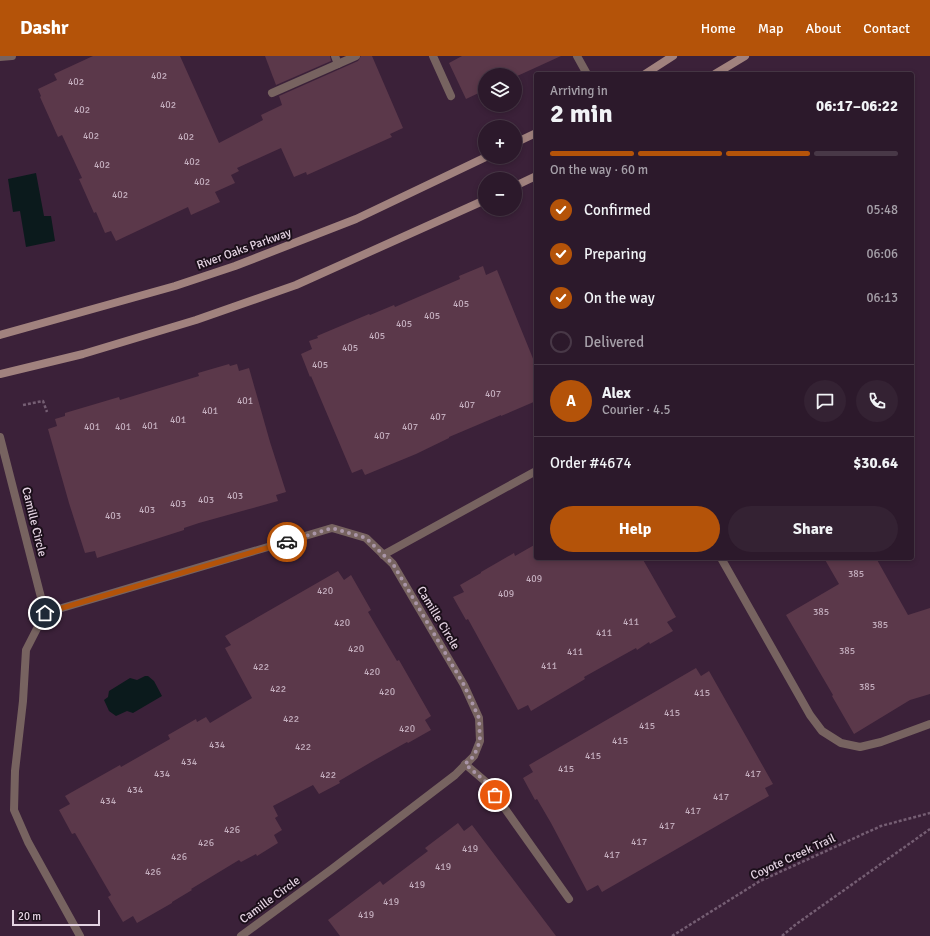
<!DOCTYPE html>
<meta charset="utf-8">
<style>
:root{--surface:#2c192b;--page:#342233;--text:#f1f3f6;--muted:#a6a0a9;--line:#483847;--accent:#b45309}
body{margin:0;font-family:Signika,sans-serif;background:var(--page);color:var(--text);height:100vh;display:flex;flex-direction:column;font-size:15px;white-space:nowrap}
*{box-sizing:border-box;margin:0}
p{font-size:13px;color:var(--muted)}
.icon{flex:none;width:22px;height:22px;fill:none;stroke:currentColor;stroke-width:2;stroke-linecap:round;stroke-linejoin:round}
.map{position:relative;flex:1;overflow:hidden}
.details{position:absolute;left:534px;top:16px;width:380px;height:488px;display:flex;flex-direction:column;background:var(--surface);border-radius:4px;box-shadow:0 2px 6px #0003,0 0 0 1px var(--line)}
.details>*{flex:none}
.buttons{position:absolute;left:478px;top:12px;display:grid;gap:8px}
.buttons a{display:grid;place-items:center;width:44px;height:44px;border-radius:50%;background:var(--surface);box-shadow:0 2px 6px #0003,0 0 0 1px var(--line);font-size:20px}
.scale{position:absolute;left:12px;bottom:10px;width:88px;box-sizing:border-box;padding-left:4px;border:2px solid #e4d3e2;border-top:0;font-size:11px;line-height:14px;white-space:nowrap;color:#e4d3e2;-webkit-text-stroke:3px #1b0f1a;paint-order:stroke}
.pin{position:absolute;display:grid;place-items:center;width:34px;height:34px;color:#fff;margin:-17px;border:2px solid #fff;border-radius:50%;box-shadow:0 1px 4px #0007}
.courier{position:absolute;display:grid;place-items:center;width:40px;height:40px;margin:-20px;border:3px solid #b45309;border-radius:50%;background:#fff;color:#222;box-shadow:0 1px 5px #0007}
.summary em{font-style:normal;font-weight:700}
.summary div{display:flex;flex-direction:column-reverse}
.summary{display:flex;align-items:center;justify-content:space-between;height:68px;padding:0 16px}
h1{font-size:26px;font-weight:700;line-height:30px}
.bar{display:grid;grid-template-columns:repeat(4,1fr);gap:6px 4px;align-content:center;height:48px;padding:0 16px}
.bar i{height:5px;border-radius:3px;background:var(--line)}
.bar .current{background:var(--accent)}
.bar p{grid-column:span 4}
.line{display:flex;align-items:center;gap:10px;padding:0 16px;border-top:1px solid var(--line)}
.line div{flex:1}
.round{display:grid;place-items:center;flex:none;width:42px;height:42px;border-radius:21px;background:var(--page)}
ol{padding:0 16px;list-style:none}
li{display:flex;align-items:center;gap:12px;height:44px}
li p{margin-inline-start:auto}
li .icon{padding:4px;border-radius:50%;background:var(--accent);color:#fff;stroke-width:4}
li:last-child{color:var(--muted)}
li i{width:22px;height:22px;border:2px solid var(--line);border-radius:50%}
.action{display:flex;gap:8px;margin-top:auto;padding:8px 16px}
.action a{flex:1;height:46px;border-radius:24px;background:var(--accent);color:#fff;font-size:16px;font-weight:700;line-height:46px;text-align:center}
.action a+a{background:var(--page);color:var(--text)}
header{display:flex;align-items:center;gap:24px;box-sizing:border-box;height:56px;padding:0 20px;background:var(--accent);color:#fff}
header strong{font-size:19px}
nav{display:flex;gap:22px;margin-inline-start:auto;font-size:14px}
.map>svg:first-child{display:block}
.water{fill:#0b1a1c}
.building{fill:#5b384a}
.lines{fill:none;stroke-linecap:round;stroke-linejoin:round}
.path{stroke:#755e73;stroke-width:2.5;stroke-dasharray:3 2;stroke-linecap:butt}
.lane{stroke:#776360;stroke-width:8}
.street{stroke:#776360;stroke-width:8}
.secondary{stroke:#a1827e;stroke-width:8}
.done{stroke:#a995a7;stroke-width:4;stroke-dasharray:0 7.2}
.route{stroke:#b45309;stroke-width:5}
.labels{text-anchor:middle;dominant-baseline:central;stroke-width:4;stroke-linejoin:round;paint-order:stroke}
.number-label{font-size:10px;fill:#c2acbc}
.street-label{font-size:12px;fill:#e4d3e2;stroke:#1b0f1a}
</style>
<header>
<strong>Dashr</strong>
<nav><a>Home</a><a>Map</a><a>About</a><a>Contact</a></nav>
</header>
<div class="map">
<svg width="930" height="880" viewBox="0 0 930 880">
<rect width="100%" height="100%" fill="#3b2139"/>
<g class="water">
<polygon points="36,117 44,160 51,160 55,185 26,191 20,155 13,156 8,123"/>
<polygon points="145,620 148,620 154,625 162,640 133,657 127,655 116,660 109,655 104,644 108,641 109,635 130,622 137,624"/>
</g>
<g class="building">
<polygon points="93,0 180,0 219,87 263,64 261,59 282,49 279,40 358,5 361,0 372,0 403,72 390,78 392,81 307,119 306,116 294,121 281,92 237,112 239,115 231,119 235,127 215,136 220,146 191,159 188,151 116,185 111,175 105,177 96,156 94,157 79,123 82,122 62,79 58,81 40,41 41,40 38,33 57,24 54,18"/>
<polygon points="265,0 330,0 331,5 276,29"/>
<polygon points="462,0 561,0 515,21 515,19 485,19 485,34 466,43 449,7"/>
<polygon points="483,210 486,219 497,214 536,310 536,345 501,360 501,359 449,381 449,382 416,398 365,419 362,413 352,417 311,320 310,321 301,298 312,293 309,285 318,282 317,280 369,258 370,259 394,249 395,251 460,223 459,220"/>
<polygon points="229,308 230,310 237,308 239,315 249,312 270,386 286,436 276,439 278,445 199,467 184,472 184,474 97,502 95,495 85,497 69,447 48,373 57,370 55,363 65,360 65,357 119,341 120,344 199,320 198,317"/>
<polygon points="536,488 536,502 642,502 676,561 667,566 673,575 650,588 649,586 637,594 636,592 584,621 585,623 531,655 528,649 518,654 468,563 466,564 453,541 464,536 460,529 481,517 481,516 514,497 515,500"/>
<polygon points="824,502 876,502 908,559 930,552 930,638 910,644 854,678 832,640 833,639 786,559 839,528"/>
<polygon points="338,515 344,524 351,519 371,554 368,556 397,605 399,604 431,660 425,664 431,674 408,687 407,686 373,705 339,725 340,727 319,738 313,729 273,750 278,760 275,762 282,774 274,779 278,787 257,800 256,798 241,806 239,804 191,833 192,834 172,846 172,847 137,867 133,860 123,866 108,841 111,839 75,777 72,778 59,754 70,748 65,740 120,709 121,711 170,683 168,679 196,663 197,666 206,661 210,667 252,642 225,592 231,589 225,580"/>
<polygon points="696,612 701,620 709,615 773,728 765,732 769,740 602,836 598,829 587,835 551,767 537,743 535,744 523,722 533,716 529,709"/>
<polygon points="458,767 464,775 472,769 556,880 340,880 328,864 380,825 383,829 428,795 425,792"/>
</g>
<g class="lines">
<g class="path">
<polyline points="23,349 43,345 47,356"/>
<polyline points="672,880 760,825 881,770 930,757"/>
<polyline points="782,880 795,869 930,773"/>
</g>
<g class="lane">
<polyline points="335,0 338,8"/>
<polyline points="433,0 451,40"/>
<polyline points="0,1 12,0"/>
<polyline points="272,37 356,0"/>
<polyline points="383,499 536,415"/>
<polyline points="721,502 810,659 822,675 841,687 860,691 881,686 930,668"/>
<polyline points="465,708 486,726 569,843"/>
</g>
<g class="street">
<polyline points="577,0 587,18"/>
<polyline points="0,381 45,557"/>
<polyline points="80,880 28,786 14,754 15,715 23,645 26,594 45,557 332,472 366,482 393,508 464,629 479,662 480,685 474,700 455,719 332,813 241,880"/>
</g>
<g class="secondary">
<polyline points="645,18 673,0"/>
<polyline points="715,18 745,0"/>
<polyline points="515,87 536,77"/>
<polyline points="515,130 536,120"/>
<polyline points="0,279 175,230 235,210 356,163 486,101"/>
<polyline points="0,318 83,298 196,264 296,229 485,144"/>
</g>
</g>
<g class="lines">
<polyline class="done" points="287,486 332,472 366,482 393,508 464,629 479,662 480,685 474,700 465,708 486,726 495,739"/>
<polyline class="route" points="45,557 287,486"/>
</g>
<g class="labels">
<g class="number-label">
<text x="159" y="20">402</text>
<text x="76" y="26">402</text>
<text x="168" y="49">402</text>
<text x="82" y="54">402</text>
<text x="91" y="80">402</text>
<text x="186" y="81">402</text>
<text x="192" y="106">402</text>
<text x="102" y="109">402</text>
<text x="202" y="126">402</text>
<text x="120" y="139">402</text>
<text x="461" y="248">405</text>
<text x="432" y="260">405</text>
<text x="404" y="268">405</text>
<text x="377" y="280">405</text>
<text x="350" y="292">405</text>
<text x="320" y="309">405</text>
<text x="493" y="338">407</text>
<text x="245" y="345">401</text>
<text x="467" y="349">407</text>
<text x="210" y="355">401</text>
<text x="438" y="361">407</text>
<text x="178" y="364">401</text>
<text x="150" y="370">401</text>
<text x="92" y="371">401</text>
<text x="123" y="371">401</text>
<text x="410" y="371">407</text>
<text x="382" y="380">407</text>
<text x="235" y="440">403</text>
<text x="206" y="444">403</text>
<text x="178" y="448">403</text>
<text x="147" y="454">403</text>
<text x="113" y="460">403</text>
<text x="856" y="518">385</text>
<text x="534" y="523">409</text>
<text x="325" y="535">420</text>
<text x="506" y="538">409</text>
<text x="821" y="556">385</text>
<text x="631" y="566">411</text>
<text x="342" y="567">420</text>
<text x="880" y="569">385</text>
<text x="604" y="577">411</text>
<text x="356" y="593">420</text>
<text x="847" y="595">385</text>
<text x="575" y="596">411</text>
<text x="549" y="610">411</text>
<text x="261" y="611">422</text>
<text x="372" y="616">420</text>
<text x="867" y="631">385</text>
<text x="278" y="633">422</text>
<text x="387" y="636">420</text>
<text x="702" y="637">415</text>
<text x="672" y="657">415</text>
<text x="291" y="663">422</text>
<text x="647" y="670">415</text>
<text x="407" y="673">420</text>
<text x="620" y="685">415</text>
<text x="217" y="689">434</text>
<text x="303" y="691">422</text>
<text x="593" y="700">415</text>
<text x="189" y="706">434</text>
<text x="566" y="713">415</text>
<text x="162" y="718">434</text>
<text x="753" y="718">417</text>
<text x="328" y="719">422</text>
<text x="135" y="734">434</text>
<text x="721" y="741">417</text>
<text x="108" y="745">434</text>
<text x="693" y="755">417</text>
<text x="667" y="770">417</text>
<text x="232" y="774">426</text>
<text x="639" y="786">417</text>
<text x="206" y="787">426</text>
<text x="470" y="793">419</text>
<text x="612" y="799">417</text>
<text x="179" y="801">426</text>
<text x="443" y="811">419</text>
<text x="153" y="816">426</text>
<text x="417" y="829">419</text>
<text x="391" y="846">419</text>
<text x="366" y="859">419</text>
</g>
<g class="street-label">
<text transform="translate(244 193) rotate(-20)">River Oaks Parkway</text>
<text transform="translate(34 466) rotate(76)">Camille Circle</text>
<text transform="translate(438 562) rotate(59)">Camille Circle</text>
<text transform="translate(793 801) rotate(-25)">Coyote Creek Trail</text>
<text transform="translate(270 844) rotate(-36)">Camille Circle</text>
</g>
</g>
</svg>
<div class="buttons">
<a><svg class="icon" aria-label="layers" viewBox="0 0 24 24"><path d="M12 4l9 5-9 5-9-5zM3 14l9 5 9-5"/></svg></a>
<a>+</a>
<a>−</a>
</div>
<div class="scale">20 m</div>
<div class="pin" style="left:495px;top:739px;background:#ea580c"><svg class="icon" aria-label="bag" viewBox="0 0 24 24"><path d="M5 8h14l-1 12H6zM9 8a3 3 0 0 1 6 0"/></svg></div>
<div class="pin" style="left:45px;top:557px;background:#1f2937"><svg class="icon" aria-label="home" viewBox="0 0 24 24"><path d="M3 11l9-7 9 7M6 9v11h12V9"/></svg></div>
<div class="courier" style="left:287px;top:486px"><svg class="icon" aria-label="car" viewBox="0 0 24 24"><path d="M5 17H2v-5l4-1 3-4h7l3 4 3 1v5h-3M9 17h6M6 11h13"/><circle cx="7" cy="17" r="2"/><circle cx="17" cy="17" r="2"/></svg></div>
<section class="details">
<div class="summary"><div><h1>2 min</h1><p>Arriving in</p></div><em>06:17–06:22</em></div>
<div class="bar"><i class="current"></i><i class="current"></i><i class="current"></i><i></i><p>On the way · 60 m</p></div>
<ol>
<li><svg class="icon" aria-label="check" viewBox="0 0 24 24"><path d="M5 12l5 5 9-10"/></svg>Confirmed<p>05:48</p></li>
<li><svg class="icon" aria-label="check" viewBox="0 0 24 24"><path d="M5 12l5 5 9-10"/></svg>Preparing<p>06:06</p></li>
<li><svg class="icon" aria-label="check" viewBox="0 0 24 24"><path d="M5 12l5 5 9-10"/></svg>On the way<p>06:13</p></li>
<li><i></i>Delivered</li>
</ol>
<div class="line" style="height:72px"><b class="round" style="background:var(--accent);color:#fff">A</b><div><b>Alex</b><p>Courier · 4.5</p></div><a class="round"><svg class="icon" aria-label="chat" viewBox="0 0 24 24"><path d="M4 5h16v11H9l-5 4z"/></svg></a><a class="round"><svg class="icon" aria-label="phone" viewBox="0 0 24 24"><path d="M5 4h4l2 5-3 2q2 4 5 5l2-3 5 2v4C11 20 4 13 5 4z"/></svg></a></div>
<div class="line" style="height:52px"><div>Order #4674</div><b>$30.64</b></div>
<div class="action"><a>Help</a><a>Share</a></div>
</section>
</div>
